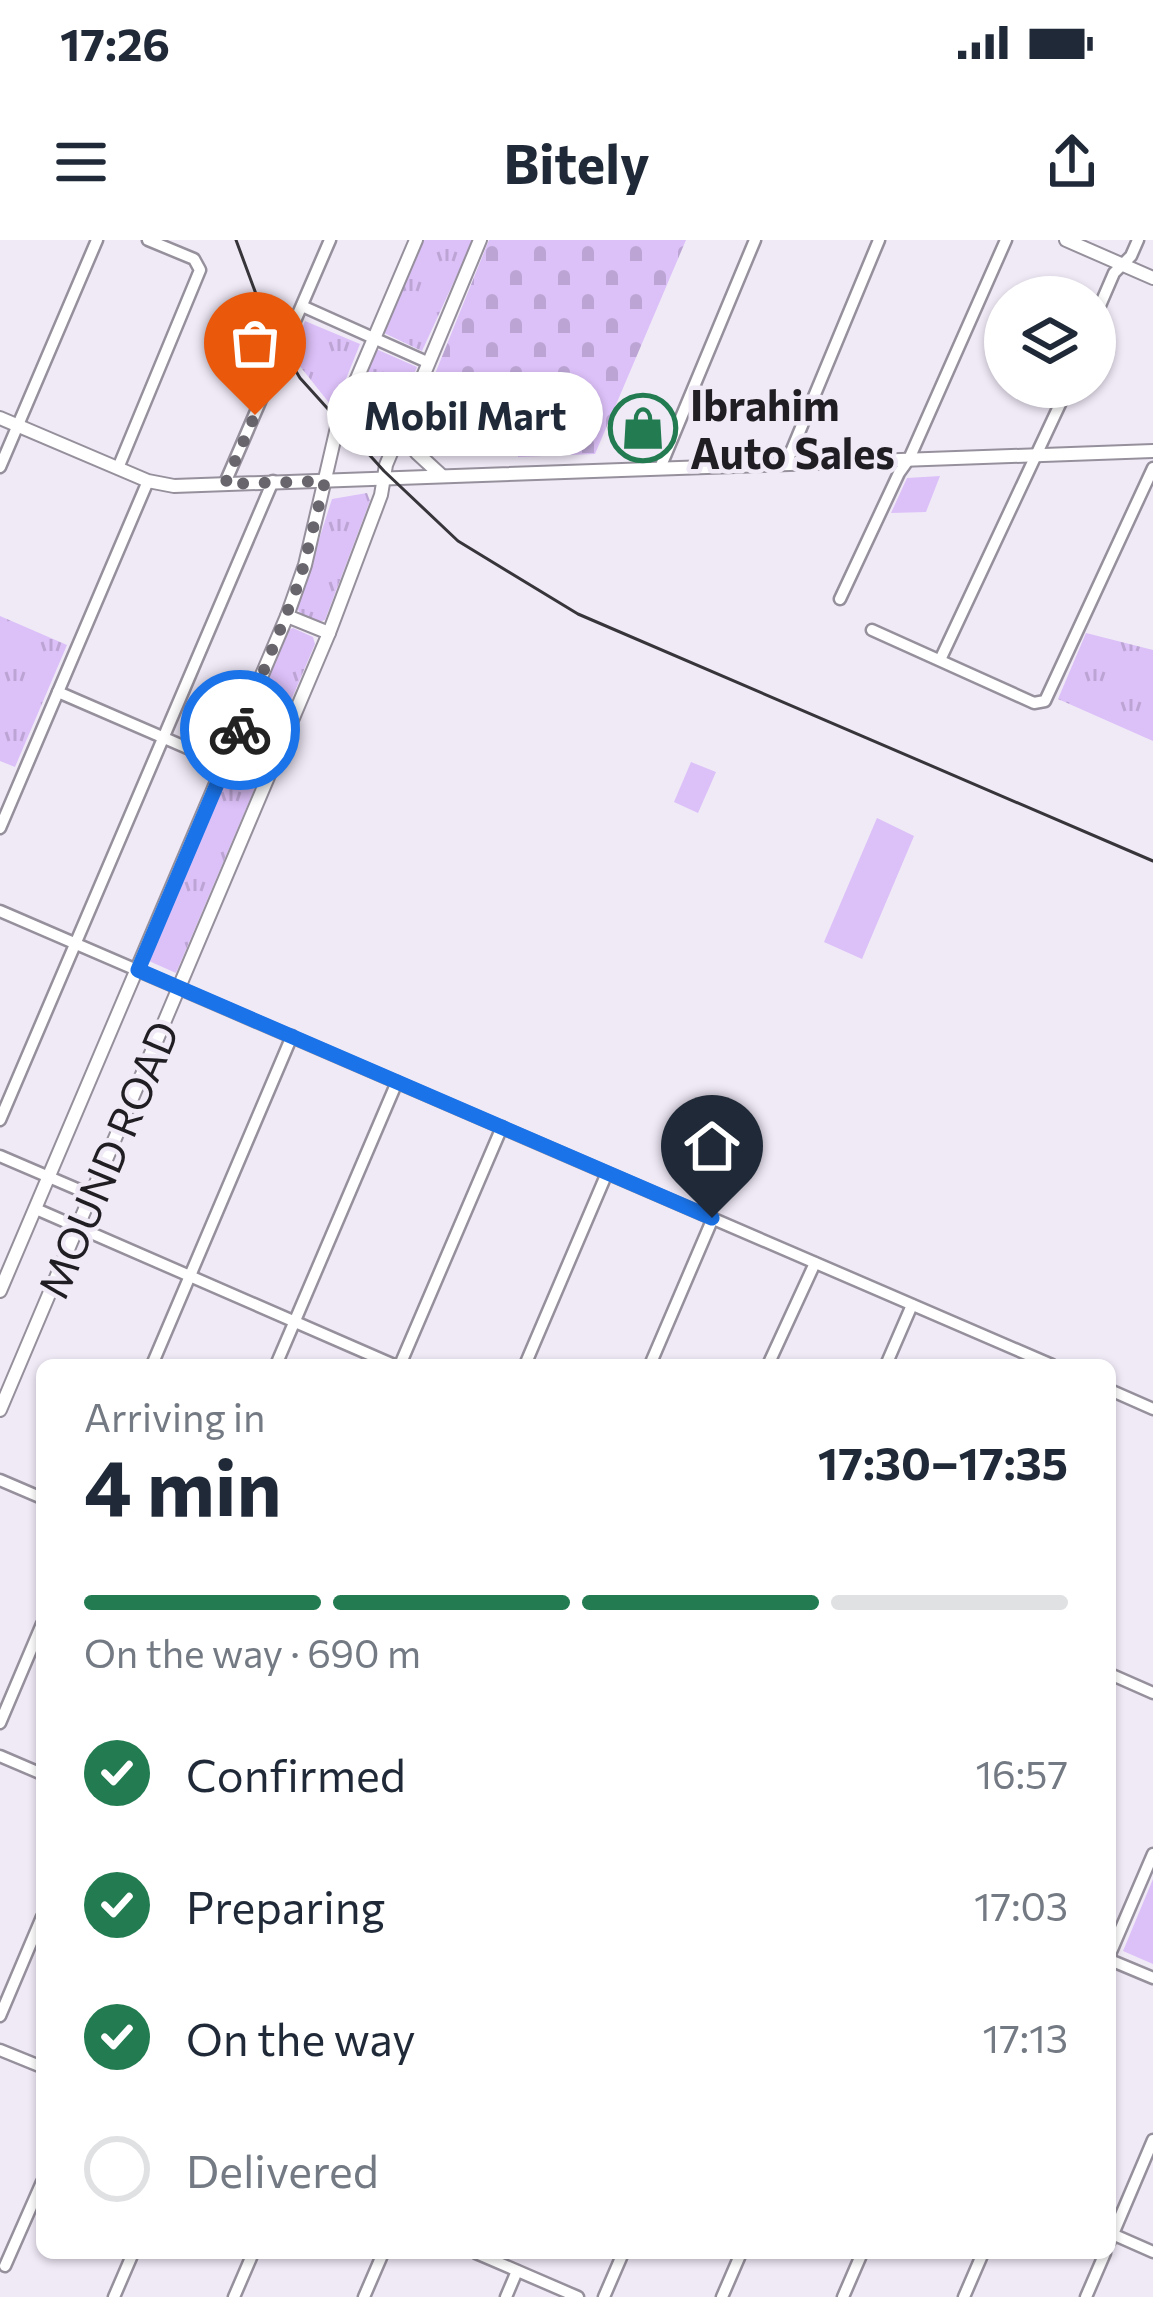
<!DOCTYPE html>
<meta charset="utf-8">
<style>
:root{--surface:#fff;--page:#f2f2f3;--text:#1f2937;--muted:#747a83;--line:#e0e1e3;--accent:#237c51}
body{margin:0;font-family:Commissioner,sans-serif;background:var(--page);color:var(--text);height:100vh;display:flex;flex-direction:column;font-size:45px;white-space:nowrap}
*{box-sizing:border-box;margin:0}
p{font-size:39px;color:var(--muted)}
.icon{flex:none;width:66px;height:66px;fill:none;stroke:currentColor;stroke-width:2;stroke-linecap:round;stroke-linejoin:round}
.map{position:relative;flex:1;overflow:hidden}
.details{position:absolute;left:36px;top:1119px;width:1080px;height:900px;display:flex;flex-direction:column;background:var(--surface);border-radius:18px;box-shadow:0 3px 9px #0004}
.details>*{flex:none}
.tools{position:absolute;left:984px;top:36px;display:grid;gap:24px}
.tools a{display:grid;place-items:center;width:132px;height:132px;border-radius:50%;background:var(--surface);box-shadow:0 3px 9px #0004;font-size:60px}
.pin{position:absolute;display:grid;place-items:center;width:102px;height:102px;color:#fff;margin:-123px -51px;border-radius:50% 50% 50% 0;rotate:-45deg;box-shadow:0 0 12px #0007}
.pin .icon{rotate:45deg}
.courier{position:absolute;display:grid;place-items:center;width:120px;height:120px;margin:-60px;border:9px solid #1a73e8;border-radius:50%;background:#fff;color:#222;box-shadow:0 3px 15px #0007}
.bubble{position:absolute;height:84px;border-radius:42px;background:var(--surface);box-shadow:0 3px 9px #0004;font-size:39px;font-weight:700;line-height:84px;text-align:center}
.overview em{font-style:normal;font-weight:700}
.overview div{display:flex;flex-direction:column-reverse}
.overview{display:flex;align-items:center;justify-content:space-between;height:204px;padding:0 48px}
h1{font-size:78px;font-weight:700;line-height:90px}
.bar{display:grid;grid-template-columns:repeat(4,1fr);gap:18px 12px;align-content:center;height:144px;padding:0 48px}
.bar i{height:15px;border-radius:9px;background:var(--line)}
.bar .selected{background:var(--accent)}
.bar p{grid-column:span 4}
ol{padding:0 48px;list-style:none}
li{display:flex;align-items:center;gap:36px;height:132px}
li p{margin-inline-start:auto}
li .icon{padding:12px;border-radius:50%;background:var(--accent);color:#fff;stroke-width:4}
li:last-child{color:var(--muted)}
li i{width:66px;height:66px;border:6px solid var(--line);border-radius:50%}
.status{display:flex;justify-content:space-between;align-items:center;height:84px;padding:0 60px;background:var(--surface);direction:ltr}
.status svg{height:33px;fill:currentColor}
header{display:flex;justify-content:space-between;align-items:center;height:156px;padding:0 48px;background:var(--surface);font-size:54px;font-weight:700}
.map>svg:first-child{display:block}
.grass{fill:url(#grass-tufts)}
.cemetery{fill:url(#cemetery-stones)}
.pitch{fill:#dcc0f8}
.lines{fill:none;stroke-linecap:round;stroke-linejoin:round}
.minor-casing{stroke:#96909c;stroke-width:15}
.major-casing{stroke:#96909c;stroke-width:16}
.minor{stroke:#fff;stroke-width:10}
.major{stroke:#fff;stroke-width:12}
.rail{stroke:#37353a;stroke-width:3}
.done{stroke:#69656d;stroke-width:12;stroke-dasharray:0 21.6}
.route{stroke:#1a73e8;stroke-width:15}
.labels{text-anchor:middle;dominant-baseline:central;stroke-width:9;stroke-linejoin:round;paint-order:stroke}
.poi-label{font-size:42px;font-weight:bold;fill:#201e22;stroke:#f0eaf7;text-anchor:start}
.street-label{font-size:42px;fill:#201e22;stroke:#f0eaf7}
</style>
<div class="status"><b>17:26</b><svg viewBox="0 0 49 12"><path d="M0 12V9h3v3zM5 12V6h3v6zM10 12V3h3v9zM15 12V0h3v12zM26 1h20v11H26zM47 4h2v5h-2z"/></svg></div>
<header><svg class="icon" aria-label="menu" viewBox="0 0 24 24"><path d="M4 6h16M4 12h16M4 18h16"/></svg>Bitely<svg class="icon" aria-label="share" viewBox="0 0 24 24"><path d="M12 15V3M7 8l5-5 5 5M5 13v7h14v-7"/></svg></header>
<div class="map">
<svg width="1153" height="2057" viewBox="0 0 1153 2057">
<defs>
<pattern id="grass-tufts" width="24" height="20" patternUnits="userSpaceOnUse" patternTransform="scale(3)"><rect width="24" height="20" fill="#dcc0f8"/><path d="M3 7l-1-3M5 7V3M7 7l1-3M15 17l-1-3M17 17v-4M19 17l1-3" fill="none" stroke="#bca5d4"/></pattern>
<pattern id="cemetery-stones" width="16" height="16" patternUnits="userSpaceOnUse" patternTransform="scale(3)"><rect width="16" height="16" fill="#dcc0f8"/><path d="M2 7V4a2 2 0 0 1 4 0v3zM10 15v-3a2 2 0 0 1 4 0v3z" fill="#bca5d4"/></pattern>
</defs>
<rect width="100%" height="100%" fill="#f0eaf7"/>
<g class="grass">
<polygon points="421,0 473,0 422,111 384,93"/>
<polygon points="305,81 360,104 334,169 291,115"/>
<polygon points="376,109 417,127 380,217 349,177"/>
<polygon points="940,236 926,272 891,273 907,238"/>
<polygon points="367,253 370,261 325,380 319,382 300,373 297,368 332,259"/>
<polygon points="0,376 67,405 15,527 0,521"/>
<polygon points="293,388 313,397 315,404 262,529 256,531 237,523 234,515 288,390"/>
<polygon points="1086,393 1153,410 1153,501 1058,459"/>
<polygon points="232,534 252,542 254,550 176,733 149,721 224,539"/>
<polygon points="1153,1639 1153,1724 1123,1711"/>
</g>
<polygon class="cemetery" points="489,0 686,0 595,214 518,217 517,210 432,213 412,191"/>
<g class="pitch">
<polygon points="691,522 716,532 698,573 674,562"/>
<polygon points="877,578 914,596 862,719 824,702"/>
</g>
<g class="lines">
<g class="minor-casing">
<g id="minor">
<polyline points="302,66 427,122"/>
<polyline points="1095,77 1114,33 1131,16 1138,0"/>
<polyline points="786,224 879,0"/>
<polyline points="0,227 97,0"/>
<polyline points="118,228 200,30 194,19 148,0"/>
<polyline points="660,228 755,0"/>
<polyline points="225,243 330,0"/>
<polyline points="840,359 899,233 909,219 1006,0"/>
<polyline points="872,390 1034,463 1045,461 1153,228"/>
<polyline points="940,420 1068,147"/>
<polyline points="58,452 266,542"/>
<polyline points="0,588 148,241"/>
<polyline points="0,671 1052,1125"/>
<polyline points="0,880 273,241"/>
<polyline points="0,916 91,955"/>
<polyline points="36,969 394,1125"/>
<polyline points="152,1125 292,796"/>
<polyline points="276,1125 397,842"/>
<polyline points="400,1125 502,887"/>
<polyline points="525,1125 607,933"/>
<polyline points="650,1125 713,978"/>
<polyline points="768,1125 815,1023"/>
<polyline points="886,1125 912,1065"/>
<polyline points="1110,1150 1153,1169"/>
<polyline points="0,1240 42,1258"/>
<polyline points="1110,1434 1153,1453"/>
<polyline points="0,1483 42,1384"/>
<polyline points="0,1516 42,1534"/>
<polyline points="1110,1714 1153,1614"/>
<polyline points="1110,1720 1153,1738"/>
<polyline points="0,1776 42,1677"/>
<polyline points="0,1810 42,1827"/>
<polyline points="1110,1993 1153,2012"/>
<polyline points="1110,2001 1153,1900"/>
<polyline points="476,2013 578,2057"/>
<polyline points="5,2026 42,1942"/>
<polyline points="114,2057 133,2013"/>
<polyline points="234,2057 253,2013"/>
<polyline points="364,2057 383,2013"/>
<polyline points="506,2057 517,2031"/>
<polyline points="604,2057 623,2013"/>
<polyline points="722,2057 741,2013"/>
<polyline points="843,2057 862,2013"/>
<polyline points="964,2057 983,2013"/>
<polyline points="1086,2057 1105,2013"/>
</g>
</g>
<g class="major-casing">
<g id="major">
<polyline points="1066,0 1153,38"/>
<polyline points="0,178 148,241 174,246 1153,211"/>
<polyline points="399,190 417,213 442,236"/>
<polyline points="287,376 329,393"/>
<polyline points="0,1051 287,376 305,325 338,183 416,0"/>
<polyline points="0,1170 329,393 381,255 386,225 480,0"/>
</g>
</g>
<use href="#minor" class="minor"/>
<use href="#major" class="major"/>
<polyline class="rail" points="236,0 266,81 300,138 384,231 458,301 578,374 1153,621"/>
</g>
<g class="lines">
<polyline class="done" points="240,490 300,340 325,241 225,244 255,175"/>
<polyline class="route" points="240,490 138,730 712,978"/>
</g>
<defs>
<g id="shop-ring" transform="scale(3.45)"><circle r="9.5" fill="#f0eaf7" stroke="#237c51" stroke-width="1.5"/><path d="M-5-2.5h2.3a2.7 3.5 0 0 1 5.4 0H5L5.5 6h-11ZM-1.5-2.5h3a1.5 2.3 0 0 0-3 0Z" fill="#237c51"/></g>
</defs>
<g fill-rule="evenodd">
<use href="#shop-ring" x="643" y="188"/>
</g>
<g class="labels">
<g class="poi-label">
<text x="690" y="164">Ibrahim<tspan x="690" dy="48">Auto Sales</tspan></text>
</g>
<g class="street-label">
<text transform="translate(107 919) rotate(-67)">MOUND ROAD</text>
</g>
</g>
</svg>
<div class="tools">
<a><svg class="icon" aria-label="layers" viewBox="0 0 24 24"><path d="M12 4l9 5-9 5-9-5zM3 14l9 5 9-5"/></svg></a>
</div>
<div class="pin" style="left:255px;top:175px;background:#ea580c"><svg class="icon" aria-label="bag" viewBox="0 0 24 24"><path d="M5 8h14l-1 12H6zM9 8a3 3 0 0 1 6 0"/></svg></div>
<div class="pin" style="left:712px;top:978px;background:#1f2937"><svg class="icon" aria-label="home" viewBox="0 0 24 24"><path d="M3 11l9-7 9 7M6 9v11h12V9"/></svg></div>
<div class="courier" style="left:240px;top:490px"><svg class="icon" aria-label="bike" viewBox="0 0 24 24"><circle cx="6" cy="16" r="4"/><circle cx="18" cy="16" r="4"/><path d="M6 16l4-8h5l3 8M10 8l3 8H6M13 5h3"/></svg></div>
<div class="bubble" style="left:327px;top:132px;width:276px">Mobil Mart</div>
<section class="details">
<div class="overview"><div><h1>4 min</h1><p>Arriving in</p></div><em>17:30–17:35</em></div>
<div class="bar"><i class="selected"></i><i class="selected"></i><i class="selected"></i><i></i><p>On the way · 690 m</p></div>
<ol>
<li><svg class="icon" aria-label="check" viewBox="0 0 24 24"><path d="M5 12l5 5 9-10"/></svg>Confirmed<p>16:57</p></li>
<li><svg class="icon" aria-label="check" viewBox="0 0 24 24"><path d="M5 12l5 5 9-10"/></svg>Preparing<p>17:03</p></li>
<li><svg class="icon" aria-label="check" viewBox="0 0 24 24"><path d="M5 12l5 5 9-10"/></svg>On the way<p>17:13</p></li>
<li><i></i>Delivered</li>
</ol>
</section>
</div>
